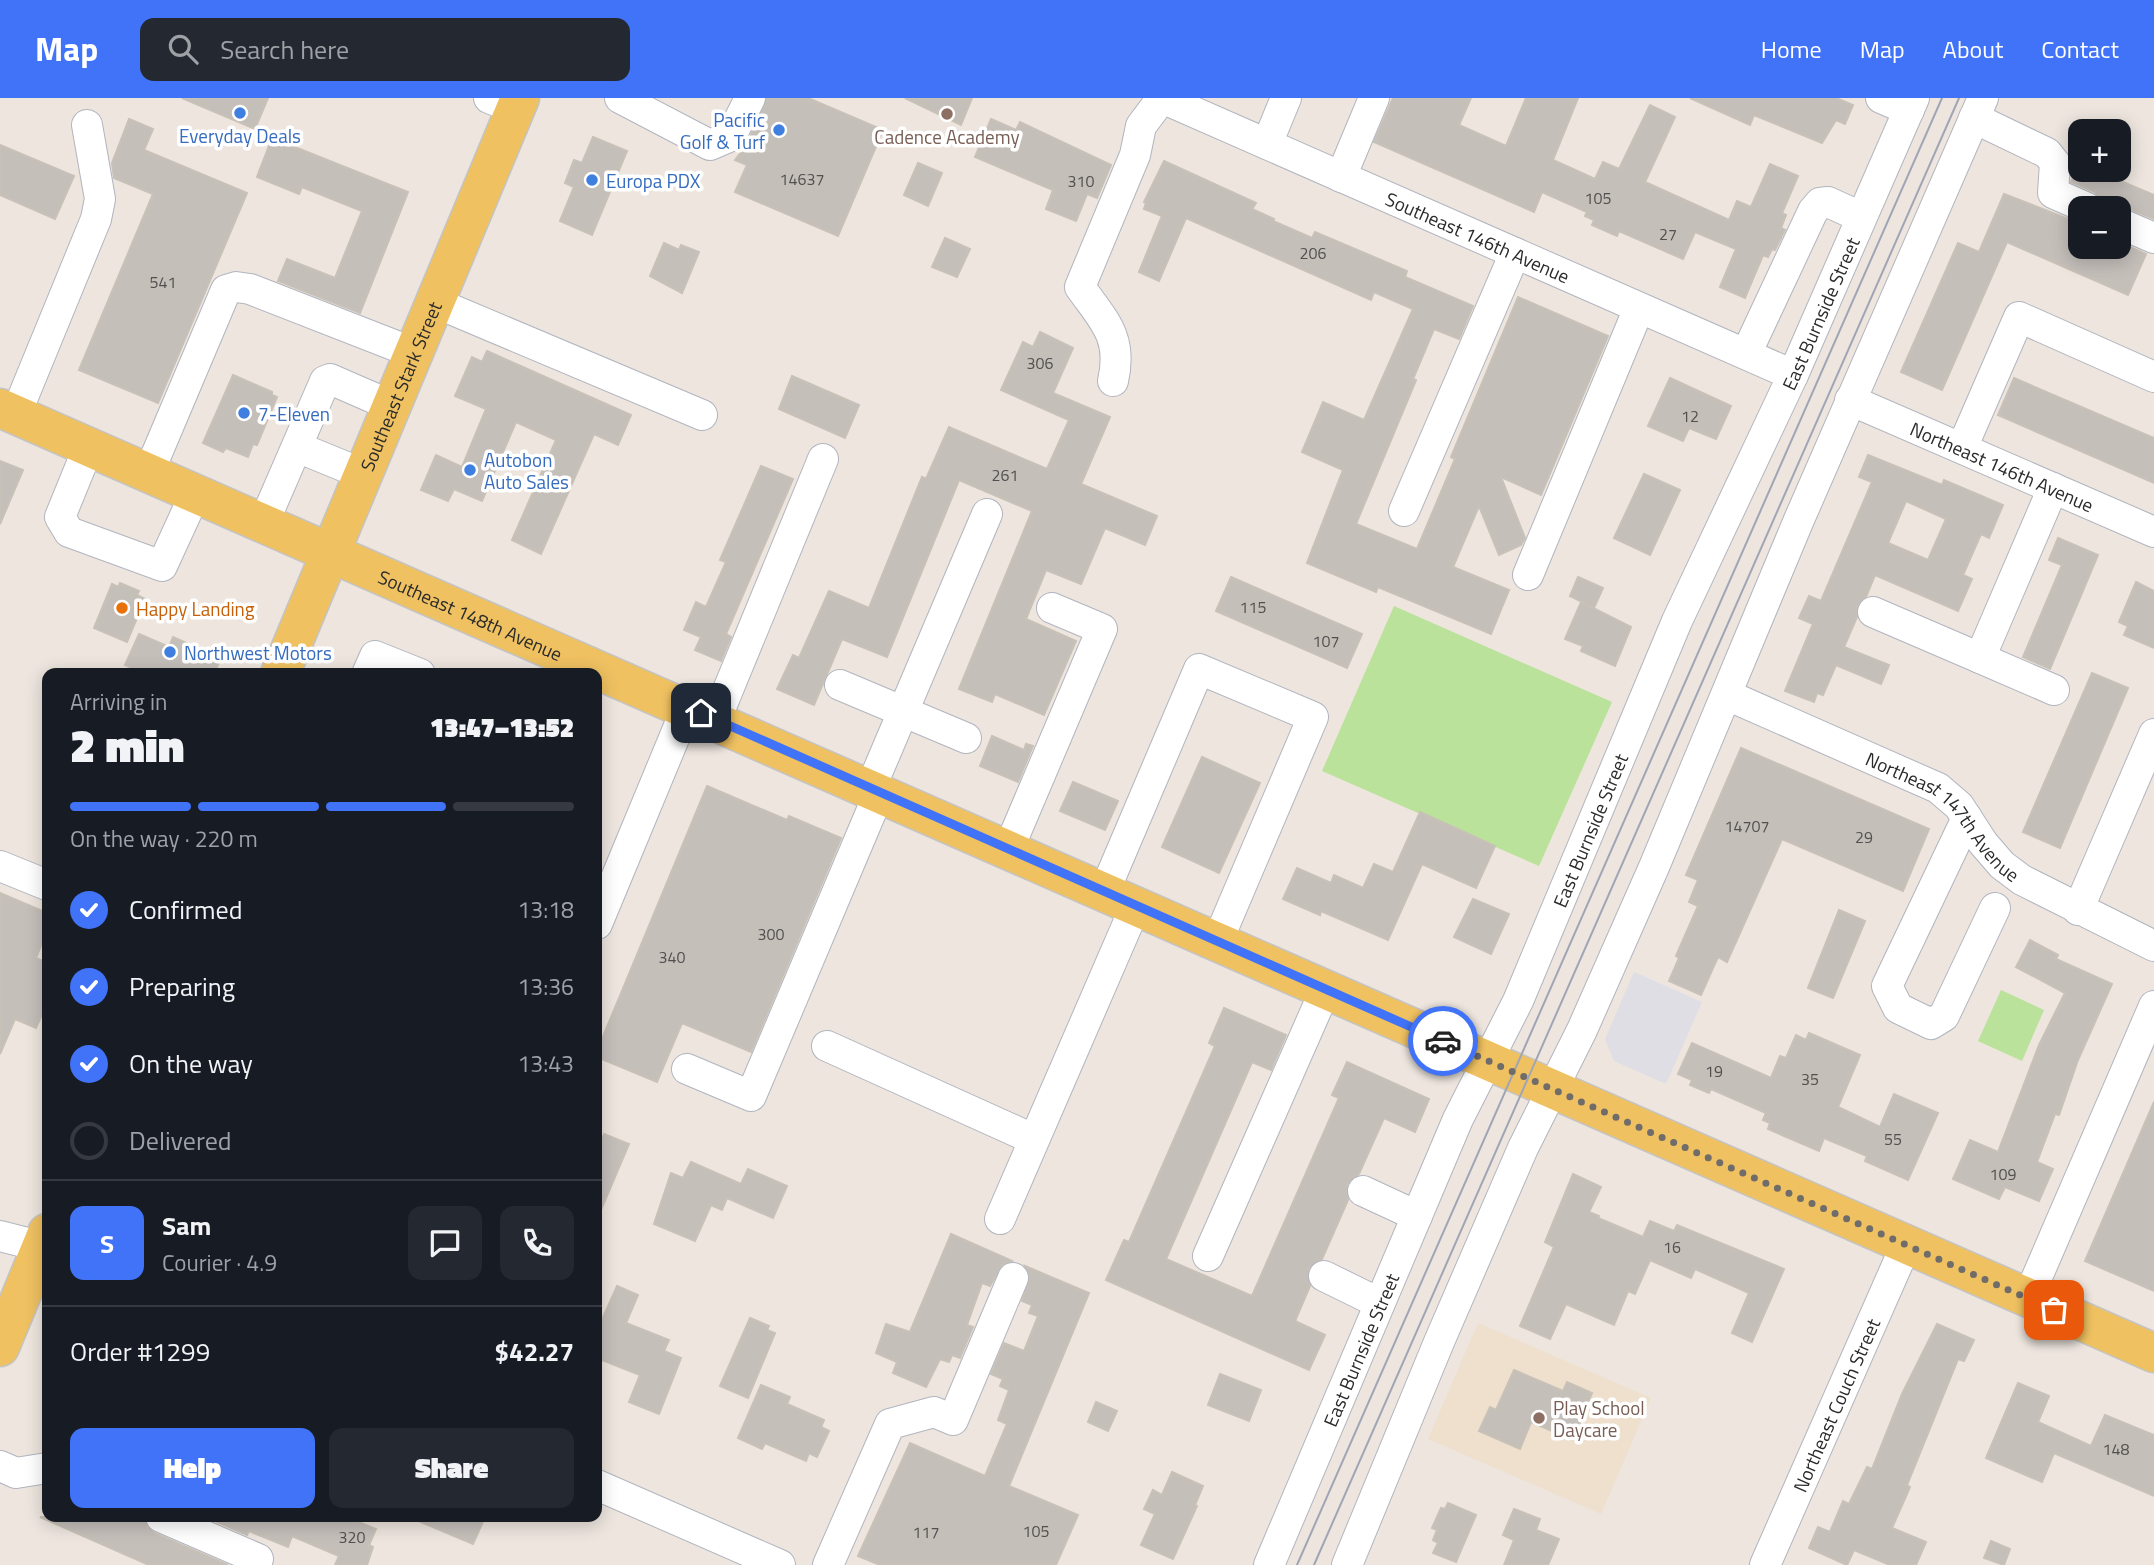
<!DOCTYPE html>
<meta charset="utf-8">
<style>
:root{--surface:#171b24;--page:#242831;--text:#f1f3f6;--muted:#9ea1a6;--line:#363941;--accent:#4073f7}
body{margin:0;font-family:"Titillium Web",sans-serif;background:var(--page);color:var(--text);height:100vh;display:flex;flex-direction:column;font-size:26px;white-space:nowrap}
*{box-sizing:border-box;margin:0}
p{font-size:23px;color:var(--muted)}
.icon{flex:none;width:38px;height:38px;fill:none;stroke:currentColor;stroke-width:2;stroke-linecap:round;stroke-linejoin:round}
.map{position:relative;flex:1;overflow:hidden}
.drawer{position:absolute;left:42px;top:570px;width:560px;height:854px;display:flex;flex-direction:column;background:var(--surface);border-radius:14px;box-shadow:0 4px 18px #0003}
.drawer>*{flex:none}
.tools{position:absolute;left:2068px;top:21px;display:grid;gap:14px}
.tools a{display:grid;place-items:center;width:63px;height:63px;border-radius:14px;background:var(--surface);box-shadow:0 4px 18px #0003;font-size:35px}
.pin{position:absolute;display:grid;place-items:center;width:60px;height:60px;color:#fff;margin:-30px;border-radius:14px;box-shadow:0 4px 10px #0006}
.courier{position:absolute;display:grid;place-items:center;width:70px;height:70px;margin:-35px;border:5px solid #4073f7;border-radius:50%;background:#fff;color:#222;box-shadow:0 2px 9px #0007}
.head em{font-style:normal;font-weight:800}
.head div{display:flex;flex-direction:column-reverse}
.head{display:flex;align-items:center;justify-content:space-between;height:119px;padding:0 28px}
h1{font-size:46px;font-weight:800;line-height:52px}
.bar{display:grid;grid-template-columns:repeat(4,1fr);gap:10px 7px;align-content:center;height:84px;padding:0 28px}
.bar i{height:9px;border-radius:5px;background:var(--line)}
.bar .on{background:var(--accent)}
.bar p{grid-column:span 4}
.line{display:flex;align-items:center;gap:18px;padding:0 28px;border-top:2px solid var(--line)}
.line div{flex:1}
.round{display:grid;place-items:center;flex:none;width:74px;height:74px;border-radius:14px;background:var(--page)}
ol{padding:0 28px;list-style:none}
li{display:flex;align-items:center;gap:21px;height:77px}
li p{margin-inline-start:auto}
li .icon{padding:7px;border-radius:50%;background:var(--accent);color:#fff;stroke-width:4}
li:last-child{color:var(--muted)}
li i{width:38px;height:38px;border:4px solid var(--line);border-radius:50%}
.primary-button{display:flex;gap:14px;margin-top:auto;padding:14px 28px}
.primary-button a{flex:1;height:80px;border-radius:14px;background:var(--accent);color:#fff;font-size:28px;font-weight:800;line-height:80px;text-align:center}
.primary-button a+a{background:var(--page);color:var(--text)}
header{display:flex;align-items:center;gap:42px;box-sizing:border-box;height:98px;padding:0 35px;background:var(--accent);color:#fff}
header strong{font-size:33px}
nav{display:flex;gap:38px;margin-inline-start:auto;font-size:24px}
.search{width:490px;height:63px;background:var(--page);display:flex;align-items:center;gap:18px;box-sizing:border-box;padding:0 24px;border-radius:14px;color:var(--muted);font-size:26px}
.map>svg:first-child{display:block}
.industrial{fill:#dfdee5}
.education{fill:#eee0cd}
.green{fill:#bae29b}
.building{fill:#c5bfba;stroke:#c8c1b7;stroke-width:2;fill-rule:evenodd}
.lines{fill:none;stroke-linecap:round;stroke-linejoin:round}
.minor-casing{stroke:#b1b5bf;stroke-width:32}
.major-casing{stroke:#c4c4c4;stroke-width:41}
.minor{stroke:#fff;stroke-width:30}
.major{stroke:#efc161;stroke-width:38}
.tram{stroke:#a0a5b5;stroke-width:2}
.done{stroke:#6f6c6a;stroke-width:7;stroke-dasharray:0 12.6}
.route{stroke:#4073f7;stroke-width:9}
.shop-dot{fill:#3f7fe0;stroke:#fff;stroke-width:2.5}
.education-dot{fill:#8d6e63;stroke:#fff;stroke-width:2.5}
.food-dot{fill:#e8710a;stroke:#fff;stroke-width:2.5}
.labels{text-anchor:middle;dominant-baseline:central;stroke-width:7;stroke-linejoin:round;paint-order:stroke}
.number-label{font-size:16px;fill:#52504f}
.shop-label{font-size:19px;fill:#366cbe;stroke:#fff;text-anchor:start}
.education-label{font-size:19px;fill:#785e54;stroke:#fff}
.street-label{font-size:19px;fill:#2b2b2b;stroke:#fff}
.food-label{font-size:19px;fill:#c56008;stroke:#fff;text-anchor:start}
</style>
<header>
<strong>Map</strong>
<div class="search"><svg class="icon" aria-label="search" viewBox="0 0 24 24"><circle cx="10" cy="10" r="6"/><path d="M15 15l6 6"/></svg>Search here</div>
<nav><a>Home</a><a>Map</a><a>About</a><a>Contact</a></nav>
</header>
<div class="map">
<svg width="2154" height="1467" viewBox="0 0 2154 1467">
<rect width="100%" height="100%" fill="#ede5de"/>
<polygon class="industrial" points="1634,874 1702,904 1666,986 1614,963 1605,941"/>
<polygon class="education" points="1478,1225 1651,1300 1601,1416 1428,1341"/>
<g class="green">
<polygon points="1394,508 1612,604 1539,768 1322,673"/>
<polygon points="2001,892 2044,912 2022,963 1978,943"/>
</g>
<g class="building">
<polygon points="182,0 268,0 255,31"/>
<polygon points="767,0 808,0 883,32 838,138 735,94 747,67 735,62 747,46"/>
<polygon points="905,0 972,0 961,27"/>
<polygon points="1393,0 1471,0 1459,27 1506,48 1526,0 1578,0 1553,62 1595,81 1603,64 1619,71 1650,7 1675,19 1645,84 1729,122 1737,103 1751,109 1770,66 1798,78 1782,115 1786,117 1781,130 1785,132 1775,152 1772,151 1768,159 1763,157 1745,200 1720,189 1736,151 1695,134 1683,161 1619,133 1617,138 1592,127 1594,122 1585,118 1587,114 1542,94 1534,114 1374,44"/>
<polygon points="1690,0 1836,0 1853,7 1845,26 1836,22 1822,45 1754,17 1750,27"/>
<polygon points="129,21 153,31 144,52 247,95 158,305 79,272 153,96 114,80 112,65"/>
<polygon points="991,21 1016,32 1020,24 1111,67 1097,100 1087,96 1076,123 1046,111 1053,92 975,59"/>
<polygon points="593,39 627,53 592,137 560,123 574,89 565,85 574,62 582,65"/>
<polygon points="272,40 408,94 360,215 278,183 287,161 335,180 362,113 302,89 299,96 257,79"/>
<polygon points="0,47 74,78 55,121 0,97"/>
<polygon points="2081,58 2081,72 2095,72 2154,97 2154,121 2125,109 2104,110 2101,100 2095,94 2071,84"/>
<polygon points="1164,63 1256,105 1252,111 1274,121 1273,123 1312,140 1315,134 1407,173 1405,179 1473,208 1459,241 1434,231 1413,281 1416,282 1356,426 1417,451 1455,361 1451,359 1518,199 1608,238 1541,397 1501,379 1525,440 1521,447 1499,457 1479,408 1453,469 1509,492 1491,536 1378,489 1376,494 1307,465 1343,372 1302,354 1323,304 1364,322 1413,211 1374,194 1371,202 1186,120 1159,183 1139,174 1162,118 1144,111 1146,105 1144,104"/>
<polygon points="918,65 942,75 928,108 904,97"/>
<polygon points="2004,96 2081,126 2081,149 2119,149 2119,144 2146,156 2128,197 2007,144 1942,292 1901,274 1958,145 1979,154"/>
<polygon points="945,140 970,151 957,179 932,169"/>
<polygon points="664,145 679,152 681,147 699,154 682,195 650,178"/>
<polygon points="1040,234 1073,250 1053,295 1110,319 1081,386 1157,418 1145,447 1105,430 1081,486 1046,472 1026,521 1076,543 1044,617 995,596 992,604 959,591 1032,413 959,382 887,559 842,541 814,607 777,591 793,557 799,560 829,493 869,510 922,379 926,381 949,329 1047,371 1069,322 1001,292 1023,244 1033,249"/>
<polygon points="487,253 631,317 618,347 594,336 541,456 512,442 556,342 516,324 482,403 454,391 448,403 421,392 436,357 462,369 486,311 455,298 472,259 482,264"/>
<polygon points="233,277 272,294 272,297 277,299 257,347 253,346 248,359 226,350 223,354 203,345"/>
<polygon points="792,278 859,307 845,340 779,311"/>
<polygon points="1670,280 1731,308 1716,341 1689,330 1683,343 1648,328"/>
<polygon points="2014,280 2154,340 2154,385 1998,317"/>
<path d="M1868,357L1942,387L1944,382L2003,407L1989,440L1981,436L1963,477L1972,481L1958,513L1875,477L1866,499L1857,508V519L1844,549L1889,567L1881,586L1836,567L1823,597L1817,595L1814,604L1785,593L1813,526L1799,520L1809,498L1821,503L1872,384L1859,379ZM1906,403L1946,421L1928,462L1888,445Z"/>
<polygon points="0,363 23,372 0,426"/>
<polygon points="761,368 793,381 726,536 731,539 721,563 695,552 701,539 684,532 696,504 706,509 726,464 720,462"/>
<polygon points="1644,376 1680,392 1650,457 1614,440"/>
<polygon points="2058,440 2098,457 2050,571 2023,559 2062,467 2049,462"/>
<polygon points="1231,479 1362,536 1347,570 1216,513"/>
<polygon points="1578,479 1603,490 1594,510 1570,498"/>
<polygon points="2136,484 2154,493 2154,550 2124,537 2128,528 2119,524"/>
<polygon points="120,485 139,493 137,497 145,501 127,544 94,530 112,486 118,489"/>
<polygon points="1581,504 1631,529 1615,568 1581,553 1583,548 1565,541"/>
<polygon points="139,536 169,549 173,539 221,560 214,576 146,576 125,567"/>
<polygon points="2092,575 2128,590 2060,750 2023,734"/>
<polygon points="992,638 1024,652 1026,646 1033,648 1018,684 980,668"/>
<polygon points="1741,650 1929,731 1903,793 1782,741 1727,864 1718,859 1701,897 1669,883 1679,860 1676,858 1698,808 1689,804 1698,782 1686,777"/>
<polygon points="1202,659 1260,685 1219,775 1162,749"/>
<polygon points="1073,684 1118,703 1105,732 1060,713"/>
<polygon points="707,688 787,722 789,718 841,740 751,954 682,925 657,984 597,959 597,953"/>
<polygon points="1420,714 1495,748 1476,790 1422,766 1388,842 1321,813 1320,817 1283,801 1297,770 1331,785 1334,777 1363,790 1374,766 1393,774"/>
<polygon points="0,795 47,815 47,833 36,860 47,865 47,905 36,930 15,921 0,956"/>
<polygon points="1473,801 1509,816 1491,856 1454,839"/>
<polygon points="1839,812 1865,823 1833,900 1808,890"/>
<polygon points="2030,842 2058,857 2056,861 2112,886 2078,962 2059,1017 2055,1016 2037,1064 2053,1071 2039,1103 2005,1089 1999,1101 1953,1081 1970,1042 1998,1054 2039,947 2065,895 2016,869"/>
<polygon points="1224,910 1286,937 1271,972 1252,964 1166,1161 1252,1198 1339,1000 1332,997 1347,964 1429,1001 1415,1034 1384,1020 1359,1076 1347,1086 1348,1102 1322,1161 1308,1171 1310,1188 1295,1223 1325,1237 1309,1272 1106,1182 1124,1142 1129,1144 1215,948 1209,945"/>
<polygon points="1809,935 1860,957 1838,1009 1880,1029 1894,996 1938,1015 1908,1082 1865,1063 1867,1058 1824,1040 1819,1053 1768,1031 1770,1025 1763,1022 1766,1015 1711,991 1709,995 1690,987 1692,982 1678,976 1692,945 1771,980 1780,958 1786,960 1796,937 1806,942"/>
<polygon points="2154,1004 2154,1193 2085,1163"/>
<polygon points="597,1036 604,1039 604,1036 629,1046 597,1121"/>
<polygon points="691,1064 741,1086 748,1071 787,1088 773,1120 727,1100 722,1112 711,1107 695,1143 654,1126 671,1075 683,1080"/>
<polygon points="1573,1076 1601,1089 1589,1114 1599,1118 1598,1120 1643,1139 1650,1123 1674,1133 1677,1127 1784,1171 1752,1244 1732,1235 1749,1195 1695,1171 1691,1180 1650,1162 1635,1196 1628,1193 1614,1227 1566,1206 1550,1241 1520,1228 1554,1149 1545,1144"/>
<polygon points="951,1136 1012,1163 1002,1167 990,1188 982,1185 967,1227 973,1229 960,1260 952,1257 949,1264 940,1261 926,1289 893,1275 897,1264 876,1255 886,1226 910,1234"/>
<polygon points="1025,1168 1089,1195 1009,1388 1078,1417 1056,1467 880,1467 858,1458 910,1345 985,1378 1007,1326 998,1322 1009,1292 1000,1288 1003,1281 991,1276 1004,1245 1024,1253 1038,1218 1029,1215 1032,1207 1022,1203 1030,1179"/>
<polygon points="617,1188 638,1197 626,1225 669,1242 664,1253 681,1260 659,1316 629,1304 640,1277 597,1260 597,1222 601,1224"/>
<polygon points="750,1220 769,1228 767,1232 775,1235 748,1300 720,1288"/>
<polygon points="1937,1226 1974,1242 1964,1263 1958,1261 1907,1387 1910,1389 1892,1430 1926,1444 1916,1467 1890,1467 1854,1452 1847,1467 1809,1450 1818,1429 1830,1434 1843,1403 1849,1406 1867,1369 1872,1371 1902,1296"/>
<polygon points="1514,1272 1563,1293 1567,1284 1592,1295 1573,1342 1531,1324 1520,1351 1479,1333 1490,1309 1496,1312"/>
<polygon points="1220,1276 1261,1292 1249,1323 1208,1307"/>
<polygon points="2018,1285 2049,1298 2038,1324 2091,1348 2105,1317 2154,1337 2154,1398 2054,1355 2042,1384 1986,1360"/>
<polygon points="761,1287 790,1299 787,1306 824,1322 821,1329 829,1333 817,1359 809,1355 806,1363 765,1345 762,1351 738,1340"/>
<polygon points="1096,1304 1117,1313 1108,1333 1088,1324"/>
<polygon points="1172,1374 1203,1388 1195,1407 1197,1408 1173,1461 1141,1447 1155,1416 1144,1411 1153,1392 1162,1397"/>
<polygon points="1448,1405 1476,1417 1456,1464 1433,1455 1438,1445 1433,1442 1437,1432 1432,1430 1441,1410 1445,1411"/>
<polygon points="1514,1411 1540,1421 1536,1432 1559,1441 1548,1467 1504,1467 1514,1442 1503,1437"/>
<polygon points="40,1419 144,1419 147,1429 154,1435 228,1467 149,1467"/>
<polygon points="206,1419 346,1419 376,1431 369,1447 373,1449 367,1467 335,1467 339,1458 292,1438 288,1449 249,1433 247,1437"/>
<polygon points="409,1419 485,1419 473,1446"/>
<polygon points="1991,1443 2010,1451 2004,1467 1984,1460"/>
</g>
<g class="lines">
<g class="minor-casing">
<g id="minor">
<polyline points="489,0 516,11"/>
<polyline points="620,0 710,47 731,38 750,0"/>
<path id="s1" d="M1162,0L1793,277"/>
<polyline points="1881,0 1909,12"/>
<polyline points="1974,20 2047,55 2055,65 2053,95 2087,110"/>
<polyline points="1267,46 1286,0"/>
<polyline points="1341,79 1374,0"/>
<polyline points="2119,125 2154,140"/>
<polyline points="434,204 702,317"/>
<polyline points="1746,256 1813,113 1820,105 1828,104 1861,119"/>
<path d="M1113,283C1123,239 1104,223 1080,189L1135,57L1141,28L1162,0"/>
<path id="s2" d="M1850,302L2154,434"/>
<polyline points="16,316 96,121 100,101 87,27"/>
<polyline points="89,348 60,419 69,434 162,468 196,394"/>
<polyline points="297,349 363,376"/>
<polyline points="1962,350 2019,219 2154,279"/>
<polyline points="149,374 226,192 236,189 250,191 414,255"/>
<polyline points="1404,413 1515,155"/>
<polyline points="264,424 325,283 330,281 392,308"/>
<polyline points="1528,477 1639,210"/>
<polyline points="1873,514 1980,560 2053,390"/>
<polyline points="1980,560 2054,592"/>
<polyline points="367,576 375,558 420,576"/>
<polyline points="840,587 966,640"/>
<path id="s3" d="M1727,597L1938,690L1959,708L1983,745L2002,767L2022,782L2154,848"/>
<polyline points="716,621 823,361"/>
<polyline points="871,689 987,416"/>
<polyline points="1967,720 1887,888 1898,910 1931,926 1944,918 1995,810"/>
<polyline points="1009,750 1102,531 1052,510"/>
<polyline points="0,768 47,787"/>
<polyline points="1105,792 1199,571 1313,619 1218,842"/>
<polyline points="2078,812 2154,636"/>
<polyline points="597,826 687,609"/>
<polyline points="827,948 1033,1041"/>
<polyline points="687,971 751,998 880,693"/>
<polyline points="1363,1093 1417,1118"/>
<polyline points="1000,1121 1136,807"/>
<polyline points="0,1138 47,1150"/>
<polyline points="1208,1158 1326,890"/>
<polyline points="1324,1178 1379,1205"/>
<polyline points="2028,1200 2154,908"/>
<polyline points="0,1368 16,1375 47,1370"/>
<polyline points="597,1387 780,1467"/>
<polyline points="161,1419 258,1461 256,1467"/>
<polyline points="828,1467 890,1326 934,1314 953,1322 1013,1180"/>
<path id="s4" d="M1269,1467L1458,1021L1518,903L1677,523L1793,277L1914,0"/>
<polyline points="1347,1467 1439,1244 1523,1050 1582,932 1654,769 1798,424 1983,0"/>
<path id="s5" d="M1765,1467L1906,1147"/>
</g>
</g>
<g class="major-casing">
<g id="major">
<path id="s6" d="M0,310L2154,1255"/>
<path id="s7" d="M280,576L520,0"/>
<polyline points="0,1249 47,1135"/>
</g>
</g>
<use href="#minor" class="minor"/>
<use href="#major" class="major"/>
<g class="tram">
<polyline points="1297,1467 1942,0"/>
<polyline points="1314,1467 1959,0"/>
</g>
</g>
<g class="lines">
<polyline class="done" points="1443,943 2054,1212"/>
<polyline class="route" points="701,615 1443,943"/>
</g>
<g class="shop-dot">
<circle cx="240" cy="15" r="7"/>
<circle cx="779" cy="32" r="7"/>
<circle cx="592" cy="82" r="7"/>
<circle cx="244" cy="315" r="7"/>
<circle cx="470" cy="372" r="7"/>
<circle cx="170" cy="554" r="7"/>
</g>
<g class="education-dot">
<circle cx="947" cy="16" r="7"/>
<circle cx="1539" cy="1320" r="7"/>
</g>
<circle class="food-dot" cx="122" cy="510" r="7"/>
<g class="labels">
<g class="number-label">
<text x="802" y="81">14637</text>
<text x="1081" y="83">310</text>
<text x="1598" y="100">105</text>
<text x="1668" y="136">27</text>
<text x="1313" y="155">206</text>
<text x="163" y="184">541</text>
<text x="1040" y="265">306</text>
<text x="1690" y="318">12</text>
<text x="1005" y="377">261</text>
<text x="1253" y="509">115</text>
<text x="1326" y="543">107</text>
<text x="1747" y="728">14707</text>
<text x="1864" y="739">29</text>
<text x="771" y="836">300</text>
<text x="672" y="859">340</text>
<text x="1714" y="973">19</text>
<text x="1810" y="981">35</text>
<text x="1893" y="1041">55</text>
<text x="2003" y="1076">109</text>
<text x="1672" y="1149">16</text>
<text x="2116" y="1351">148</text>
<text x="1036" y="1433">105</text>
<text x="926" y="1434">117</text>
<text x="352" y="1439">320</text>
</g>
<g class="shop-label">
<text x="765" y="21" text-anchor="end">Pacific<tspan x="765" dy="22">Golf &amp; Turf</tspan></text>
<text x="240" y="37" text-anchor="middle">Everyday Deals</text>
<text x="606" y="82">Europa PDX</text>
<text x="258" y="315">7-Eleven</text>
<text x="484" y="361">Autobon<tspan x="484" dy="22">Auto Sales</tspan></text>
<text x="184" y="554">Northwest Motors</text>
</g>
<g class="education-label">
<text x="947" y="38">Cadence Academy</text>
<text x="1553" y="1309" text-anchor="start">Play School<tspan x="1553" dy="22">Daycare</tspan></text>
</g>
<g class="street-label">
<text stroke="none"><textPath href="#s1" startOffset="345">Southeast 146th Avenue</textPath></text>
<text stroke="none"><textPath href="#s4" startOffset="1368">East Burnside Street</textPath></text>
<text stroke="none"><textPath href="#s7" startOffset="312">Southeast Stark Street</textPath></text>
<text stroke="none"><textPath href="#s2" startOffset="166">Northeast 146th Avenue</textPath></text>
<text stroke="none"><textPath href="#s6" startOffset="514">Southeast 148th Avenue</textPath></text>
<text stroke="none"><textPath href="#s3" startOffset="252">Northeast 147th Avenue</textPath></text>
<text stroke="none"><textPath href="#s4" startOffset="802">East Burnside Street</textPath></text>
<text stroke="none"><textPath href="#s4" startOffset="234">East Burnside Street</textPath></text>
<text stroke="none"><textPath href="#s5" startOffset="175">Northeast Couch Street</textPath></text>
</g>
<g class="food-label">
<text x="136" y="510">Happy Landing</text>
</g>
</g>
</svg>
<div class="tools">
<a>+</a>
<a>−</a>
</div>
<div class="pin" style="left:2054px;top:1212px;background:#ea580c"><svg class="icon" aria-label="bag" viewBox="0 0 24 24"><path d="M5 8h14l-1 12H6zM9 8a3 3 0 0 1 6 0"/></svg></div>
<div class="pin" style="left:701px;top:615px;background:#1f2937"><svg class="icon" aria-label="home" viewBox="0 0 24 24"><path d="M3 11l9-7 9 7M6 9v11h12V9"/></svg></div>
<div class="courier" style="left:1443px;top:943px"><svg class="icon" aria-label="car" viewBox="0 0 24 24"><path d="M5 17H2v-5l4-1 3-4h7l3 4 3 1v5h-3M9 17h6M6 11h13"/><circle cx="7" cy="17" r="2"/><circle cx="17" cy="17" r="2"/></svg></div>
<section class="drawer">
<div class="head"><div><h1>2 min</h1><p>Arriving in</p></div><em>13:47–13:52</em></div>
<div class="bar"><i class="on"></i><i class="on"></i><i class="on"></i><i></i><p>On the way · 220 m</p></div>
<ol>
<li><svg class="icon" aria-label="check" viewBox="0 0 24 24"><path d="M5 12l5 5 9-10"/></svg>Confirmed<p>13:18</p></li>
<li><svg class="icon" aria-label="check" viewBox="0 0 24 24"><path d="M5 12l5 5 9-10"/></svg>Preparing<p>13:36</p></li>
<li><svg class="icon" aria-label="check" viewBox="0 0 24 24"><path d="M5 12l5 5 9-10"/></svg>On the way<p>13:43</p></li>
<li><i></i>Delivered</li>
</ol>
<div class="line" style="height:126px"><b class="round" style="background:var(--accent);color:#fff">S</b><div><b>Sam</b><p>Courier · 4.9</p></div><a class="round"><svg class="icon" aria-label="chat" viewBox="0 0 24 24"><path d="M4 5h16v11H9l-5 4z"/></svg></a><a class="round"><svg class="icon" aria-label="phone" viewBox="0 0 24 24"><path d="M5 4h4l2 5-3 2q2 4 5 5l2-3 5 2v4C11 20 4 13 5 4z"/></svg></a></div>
<div class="line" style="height:91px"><div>Order #1299</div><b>$42.27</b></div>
<div class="primary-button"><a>Help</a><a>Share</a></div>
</section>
</div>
